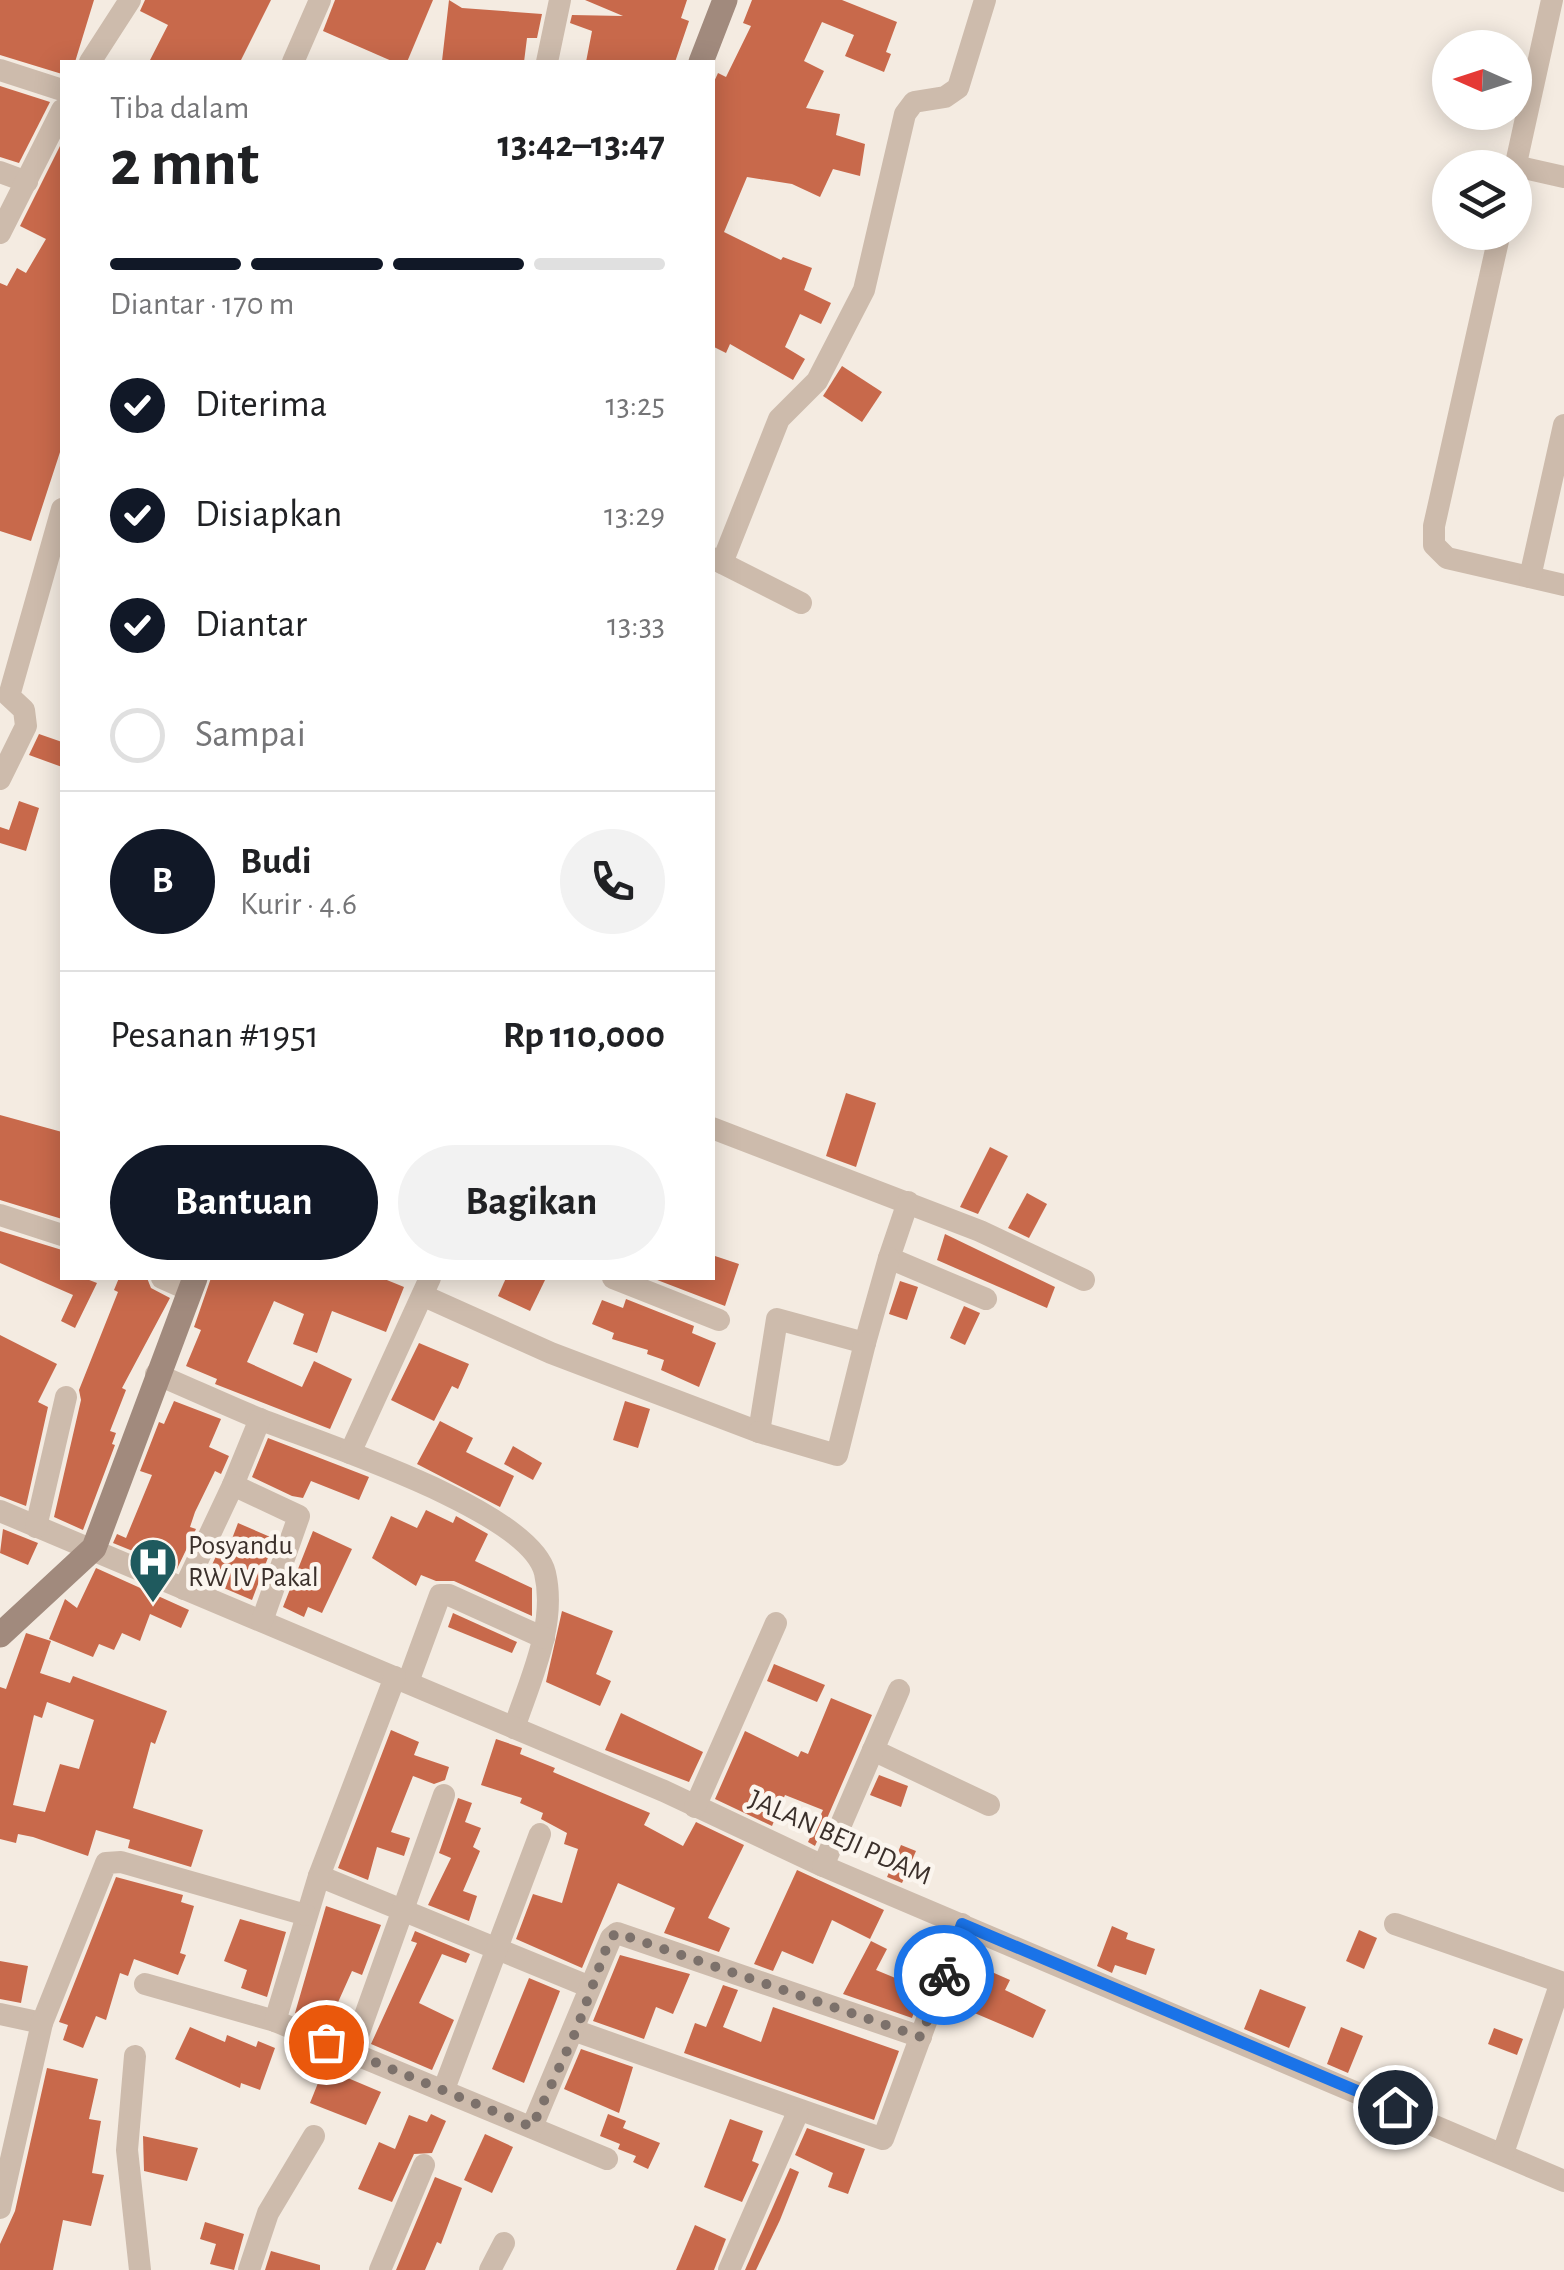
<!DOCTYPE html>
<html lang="id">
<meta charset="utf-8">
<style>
:root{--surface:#fff;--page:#f2f2f2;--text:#202124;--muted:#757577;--line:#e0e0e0;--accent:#111827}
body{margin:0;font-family:"Alegreya Sans",sans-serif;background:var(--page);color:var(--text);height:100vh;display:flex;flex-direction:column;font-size:38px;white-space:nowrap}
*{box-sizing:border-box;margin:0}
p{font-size:32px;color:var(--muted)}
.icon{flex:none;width:55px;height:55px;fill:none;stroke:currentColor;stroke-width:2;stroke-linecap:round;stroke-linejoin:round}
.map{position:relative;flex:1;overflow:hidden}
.details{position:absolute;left:60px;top:60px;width:655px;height:1220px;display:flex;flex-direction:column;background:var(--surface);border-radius:0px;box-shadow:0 5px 25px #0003}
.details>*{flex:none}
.needle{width:65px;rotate:273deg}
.controls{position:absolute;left:1432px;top:30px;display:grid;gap:20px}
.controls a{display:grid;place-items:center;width:100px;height:100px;border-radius:50%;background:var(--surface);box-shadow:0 5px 25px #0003;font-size:50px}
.pin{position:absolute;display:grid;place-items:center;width:85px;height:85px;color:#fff;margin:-42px;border:5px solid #fff;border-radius:50%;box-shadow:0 2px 10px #0007}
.courier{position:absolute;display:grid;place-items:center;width:100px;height:100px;margin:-50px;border:8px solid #1a73e8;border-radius:50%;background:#fff;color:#222;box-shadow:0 2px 12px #0007}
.head em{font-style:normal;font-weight:700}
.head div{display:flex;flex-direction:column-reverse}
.head{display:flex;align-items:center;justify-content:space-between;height:170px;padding:0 50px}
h1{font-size:65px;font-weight:700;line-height:75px}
.bar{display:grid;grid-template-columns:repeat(4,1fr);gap:15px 10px;align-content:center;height:120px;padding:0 50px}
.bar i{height:12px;border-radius:8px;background:var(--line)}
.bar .active{background:var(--accent)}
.bar p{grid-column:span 4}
.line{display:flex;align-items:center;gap:25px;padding:0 50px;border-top:2px solid var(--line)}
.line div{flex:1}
.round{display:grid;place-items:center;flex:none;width:105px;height:105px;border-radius:52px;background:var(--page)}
ol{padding:0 50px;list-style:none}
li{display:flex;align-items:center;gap:30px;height:110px}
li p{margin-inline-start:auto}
li .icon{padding:10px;border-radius:50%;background:var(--accent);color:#fff;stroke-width:4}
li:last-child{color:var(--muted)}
li i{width:55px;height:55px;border:5px solid var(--line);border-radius:50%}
.action{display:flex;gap:20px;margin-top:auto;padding:20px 50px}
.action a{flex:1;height:115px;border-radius:60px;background:var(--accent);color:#fff;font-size:40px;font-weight:700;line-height:115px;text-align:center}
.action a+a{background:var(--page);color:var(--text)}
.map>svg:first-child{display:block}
.building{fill:#c8694b;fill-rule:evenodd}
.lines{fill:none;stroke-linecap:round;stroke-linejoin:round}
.street{stroke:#cdbbac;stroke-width:22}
.secondary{stroke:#a18a7d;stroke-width:25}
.done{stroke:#7c716b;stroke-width:10;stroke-dasharray:0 18}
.route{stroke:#1a73e8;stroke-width:12}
.labels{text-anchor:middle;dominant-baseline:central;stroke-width:9;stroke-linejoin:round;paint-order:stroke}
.poi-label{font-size:28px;fill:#3b302b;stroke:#fbf5ee;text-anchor:start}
.street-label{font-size:28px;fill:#3b302b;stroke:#fbf5ee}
</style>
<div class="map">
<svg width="1564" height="2270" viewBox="0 0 1564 2270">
<rect width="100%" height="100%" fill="#f4ebe1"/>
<g class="building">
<polygon points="0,0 94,0 75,62 62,62 62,74 0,55"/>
<polygon points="145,0 271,0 240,62 149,62 168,25 140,11"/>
<polygon points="335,0 433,0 407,62 394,62 323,31"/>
<polygon points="449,0 462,8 542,14 537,38 527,38 524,62 442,61"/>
<polygon points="585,0 687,0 681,18 689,21 675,62 586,62 592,31 570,23 572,15 623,16"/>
<polygon points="752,0 842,0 897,22 886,52 891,54 884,72 845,56 854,35 822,22 804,61 824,71 806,108 840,114 836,135 865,144 860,176 833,169 820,197 792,184 747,177 724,232 781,260 783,257 812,268 804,290 831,303 821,324 800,314 785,347 805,359 793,380 730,344 726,353 712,346 712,86 718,73 726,77 751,26 743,23"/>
<polygon points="0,86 50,102 19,163 0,157"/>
<polygon points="62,142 62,446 31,541 0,531 0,283 7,286 17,268 26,273 46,239 20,226"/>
<polygon points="842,366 882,392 862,422 823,396"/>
<polygon points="39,734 62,742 62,767 29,755"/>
<polygon points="19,801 39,808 26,851 0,843 0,827 9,830"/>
<polygon points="846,1093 876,1103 856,1167 826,1156"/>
<polygon points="0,1115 62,1132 62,1219 0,1200"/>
<polygon points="990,1147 1008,1156 978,1214 960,1207"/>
<polygon points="1027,1193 1047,1204 1029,1238 1008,1228"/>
<polygon points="0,1231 62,1250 62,1278 84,1278 97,1283 75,1328 61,1321 73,1295 0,1263"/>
<polygon points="945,1234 1055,1287 1047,1308 937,1260"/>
<polygon points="712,1255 739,1264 725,1306 652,1278 712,1278"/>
<polygon points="119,1278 147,1278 151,1288 170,1298 122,1388 126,1390 110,1431 116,1433 112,1444 115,1445 83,1530 54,1517 81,1400 79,1390 118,1292 114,1290"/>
<polygon points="211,1278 382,1278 404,1287 386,1332 332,1311 317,1353 293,1344 304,1314 274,1301 247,1362 302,1387 314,1361 352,1379 330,1429 215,1384 217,1379 186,1366 201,1330 194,1327"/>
<polygon points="506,1278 546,1278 530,1311 498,1296"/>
<polygon points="900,1281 918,1287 907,1320 889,1314"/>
<polygon points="626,1299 694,1326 692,1333 716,1343 699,1387 661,1370 664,1360 647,1354 648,1350 612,1339 614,1333 592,1324 602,1300 623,1308"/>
<polygon points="964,1306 980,1313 965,1345 950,1338"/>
<polygon points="0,1335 57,1364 38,1402 48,1407 26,1506 0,1496"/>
<polygon points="419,1343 469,1364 458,1389 452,1386 434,1421 391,1400"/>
<polygon points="174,1401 221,1419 209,1447 229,1456 221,1474 215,1471 195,1512 190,1527 196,1529 177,1569 113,1543 117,1534 126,1538 152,1475 140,1471 159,1422 164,1424"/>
<polygon points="625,1401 650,1409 638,1448 613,1440"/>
<polygon points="440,1421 473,1438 466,1452 514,1476 500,1507 417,1464"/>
<polygon points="268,1438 369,1477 359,1500 311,1481 303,1498 292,1496 252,1477"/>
<polygon points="513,1446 542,1463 533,1480 504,1464"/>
<polygon points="426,1510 453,1523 456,1516 488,1534 475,1561 532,1588 532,1616 454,1581 436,1581 421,1575 416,1586 372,1558 391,1516 417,1528"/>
<polygon points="238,1523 275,1539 252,1600 205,1580 223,1541 230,1544"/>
<polygon points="3,1529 38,1543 28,1565 0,1553"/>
<polygon points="313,1531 352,1549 322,1613 308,1607 304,1617 283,1607"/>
<polygon points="96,1568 189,1610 181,1628 150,1614 140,1641 122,1633 114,1650 99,1644 93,1657 49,1639 65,1599 77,1608"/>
<polygon points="562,1611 613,1631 596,1674 611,1681 600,1706 546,1682"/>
<polygon points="453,1613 517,1642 512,1653 448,1627"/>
<path d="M26,1633L51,1641L40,1673L70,1683L73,1676L167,1711L155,1744L151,1742L133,1808L203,1830L191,1867L128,1848L130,1840L96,1830L88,1856L33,1837L18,1834L16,1843L0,1839V1687L6,1689ZM47,1702L94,1720L79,1769L60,1764L45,1812L13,1805L34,1715L42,1718Z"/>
<polygon points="774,1664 825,1685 817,1702 767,1681"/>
<polygon points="831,1698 872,1715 815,1846 808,1842 823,1810 785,1795 772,1826 715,1799 745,1731 798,1757 801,1751 808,1754"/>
<polygon points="621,1713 703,1752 689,1782 605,1750"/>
<polygon points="391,1730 419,1742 414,1755 449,1767 445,1780 434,1784 413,1776 391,1832 410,1838 404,1856 377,1847 368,1880 338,1868"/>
<polygon points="496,1739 522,1748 520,1754 555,1768 553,1772 650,1813 644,1825 683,1846 696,1822 744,1845 708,1918 730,1928 719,1952 664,1933 675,1908 618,1883 582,1968 516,1939 533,1894 562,1903 578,1849 564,1844 567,1833 541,1819 543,1813 520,1803 522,1798 481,1785"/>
<polygon points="879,1775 908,1786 901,1807 870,1795"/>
<polygon points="458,1798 472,1803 465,1822 481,1828 473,1847 480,1851 463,1891 477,1896 469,1921 428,1905 451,1858 439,1853"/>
<polygon points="901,1845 916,1851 902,1883 887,1877"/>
<polygon points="797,1870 884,1910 870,1939 832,1920 813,1964 782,1951 773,1971 754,1964"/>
<polygon points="116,1877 183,1895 181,1902 194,1906 180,1953 186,1955 178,1975 134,1959 128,1976 120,1973 106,2020 96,2016 83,2048 63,2040 68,2025 59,2022"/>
<polygon points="326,1906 381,1925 362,1975 352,1971 335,2009 325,2005 317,2022 295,2013"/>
<polygon points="240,1919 286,1932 267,1997 241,1988 247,1970 224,1961"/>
<polygon points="1112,1926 1128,1933 1126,1939 1155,1949 1146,1975 1115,1965 1112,1973 1097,1966"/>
<polygon points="1359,1930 1377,1938 1364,1969 1346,1961"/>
<polygon points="415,1931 470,1954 466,1963 442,1954 419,2003 454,2020 432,2070 371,2044 417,1943 411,1941"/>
<polygon points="871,1941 887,1949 876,1970 922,1989 912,2018 843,1994"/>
<polygon points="620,1955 690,1974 673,2014 656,2007 644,2039 593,2021"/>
<polygon points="0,1961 28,1966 21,2003 0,1999"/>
<polygon points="976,1965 1010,1980 1005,1990 1046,2010 1033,2038 958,2006"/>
<polygon points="529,1978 560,1991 524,2083 492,2069"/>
<polygon points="723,1985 738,1990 723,2027 761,2042 773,2007 899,2051 874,2120 684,2053 695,2023 706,2027"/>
<polygon points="1260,1989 1306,2007 1289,2048 1244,2029"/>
<polygon points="190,2027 225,2042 227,2035 256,2047 258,2041 275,2048 260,2090 241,2083 240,2088 175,2059"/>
<polygon points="1341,2027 1363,2036 1348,2073 1327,2064"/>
<polygon points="1494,2028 1523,2039 1517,2055 1488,2044"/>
<polygon points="581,2049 633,2067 619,2113 564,2089"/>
<polygon points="47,2068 98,2079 89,2119 101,2121 92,2173 104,2175 91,2226 63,2220 53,2270 0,2270 0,2244 15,2211"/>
<polygon points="324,2068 381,2092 366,2125 310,2103"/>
<polygon points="431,2114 446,2121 432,2153 414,2154 392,2202 358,2189 379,2142 395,2149 409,2115 427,2122"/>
<polygon points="608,2114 626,2121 623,2128 660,2143 648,2169 633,2162 636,2156 618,2149 620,2144 600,2136"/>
<polygon points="730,2119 763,2131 752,2161 759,2164 742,2202 704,2187"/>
<polygon points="807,2128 865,2149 848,2194 828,2187 833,2173 795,2155"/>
<polygon points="485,2134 513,2147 492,2193 464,2180"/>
<polygon points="143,2136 198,2148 187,2181 144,2171"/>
<polygon points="790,2168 799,2172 780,2220 756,2270 745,2270"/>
<polygon points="435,2177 462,2188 441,2244 437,2242 425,2270 396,2270"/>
<polygon points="205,2222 244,2234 234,2270 210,2264 216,2244 200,2239"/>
<polygon points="695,2225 726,2239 714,2270 676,2270"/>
<polygon points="271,2251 320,2265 320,2270 265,2270"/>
</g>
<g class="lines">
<g class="street">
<polyline points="90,62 130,0"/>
<polyline points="293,62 320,0"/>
<polyline points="547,62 560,0"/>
<polyline points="0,70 62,90"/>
<polyline points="1515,166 1564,177"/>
<polyline points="1515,168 1552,0"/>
<polyline points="0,172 27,182"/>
<polyline points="1500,232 1434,526 1434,545 1447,558 1564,585"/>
<polyline points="0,233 62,110"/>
<polyline points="712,558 801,603"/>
<polyline points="722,563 779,419 817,381 864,290 905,114 914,102 945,97 958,88 985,0"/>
<polyline points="1530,577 1564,425"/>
<polyline points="0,779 26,726 24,710 9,696 62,509"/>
<polyline points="712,1128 980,1231 1084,1280"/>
<polyline points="908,1202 889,1258 986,1299"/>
<polyline points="0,1215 62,1235"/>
<polyline points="162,1278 189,1290"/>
<polyline points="613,1278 719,1320"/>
<polyline points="424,1296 551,1353 759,1432 777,1319 865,1343 889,1258"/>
<path d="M156,1374C191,1389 226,1405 262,1420C320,1443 530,1510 545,1573C557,1625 530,1680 514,1728"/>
<polyline points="759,1432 837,1455 865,1343"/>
<polyline points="350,1453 430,1278"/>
<polyline points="233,1485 260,1419"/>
<polyline points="0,1511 664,1791 823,1866 1564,2181"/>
<polyline points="36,1527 66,1397"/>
<polyline points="184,1589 233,1485 299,1516 262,1621"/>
<polyline points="408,1682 440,1595 449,1595 544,1638"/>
<polyline points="873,1750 989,1805"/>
<polyline points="695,1807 776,1623"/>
<polyline points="823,1866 899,1690"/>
<polyline points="319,1876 590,1987"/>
<polyline points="1395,1924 1561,1982 1503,2153"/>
<polyline points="145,1984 275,2021 607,2159"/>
<polyline points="0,2014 42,2023"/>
<polyline points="275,2021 319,1876 395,1677"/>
<polyline points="576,2031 883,2139 962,1924"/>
<polyline points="352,2052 444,1795"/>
<polyline points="135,2056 127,2150 140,2270"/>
<polyline points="444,2089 540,1834"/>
<polyline points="532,2127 611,1938 617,1933 921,2037"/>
<polyline points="0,2208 42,2023 106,1863 121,1862 306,1915"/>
<polyline points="249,2270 268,2213 314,2136"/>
<polyline points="380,2270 424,2165"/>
<polyline points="490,2270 504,2243"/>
<polyline points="729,2270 798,2112"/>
</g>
<g class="secondary">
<polyline points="701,62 725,0"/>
<polyline points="0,1635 94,1548 195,1278"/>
</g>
</g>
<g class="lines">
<polyline class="done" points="326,2042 532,2127 576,2031 610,1938 617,1933 921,2037 944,1975"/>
<polyline class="route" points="944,1975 962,1924 1395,2107"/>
</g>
<defs>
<g id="hospital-pin" transform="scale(2.5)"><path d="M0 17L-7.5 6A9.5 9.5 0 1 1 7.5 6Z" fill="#1f5a5e" stroke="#fbf5ee"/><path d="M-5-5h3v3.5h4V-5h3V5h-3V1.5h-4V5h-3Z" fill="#fff"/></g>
</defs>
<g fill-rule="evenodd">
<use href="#hospital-pin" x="153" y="1562"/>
</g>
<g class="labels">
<g class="poi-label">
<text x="188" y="1546">Posyandu<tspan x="188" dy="32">RW IV Pakal</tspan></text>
</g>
<g class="street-label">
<text transform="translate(840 1838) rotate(24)">JALAN BEJI PDAM</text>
</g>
</g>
</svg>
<div class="controls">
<a><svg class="needle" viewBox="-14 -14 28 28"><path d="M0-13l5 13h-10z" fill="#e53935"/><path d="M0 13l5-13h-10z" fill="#757577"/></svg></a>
<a><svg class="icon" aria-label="layers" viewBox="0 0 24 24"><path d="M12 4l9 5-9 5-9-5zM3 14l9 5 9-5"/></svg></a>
</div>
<div class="pin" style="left:326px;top:2042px;background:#ea580c"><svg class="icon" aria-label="bag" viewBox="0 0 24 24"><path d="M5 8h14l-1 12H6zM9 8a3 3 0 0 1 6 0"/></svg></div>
<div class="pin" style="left:1395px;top:2107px;background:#1f2937"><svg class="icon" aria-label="home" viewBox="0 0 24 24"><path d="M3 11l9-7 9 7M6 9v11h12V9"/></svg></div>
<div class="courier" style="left:944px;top:1975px"><svg class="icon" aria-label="bike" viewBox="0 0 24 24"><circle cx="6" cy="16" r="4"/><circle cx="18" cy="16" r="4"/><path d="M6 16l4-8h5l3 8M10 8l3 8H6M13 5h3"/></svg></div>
<section class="details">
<div class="head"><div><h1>2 mnt</h1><p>Tiba dalam</p></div><em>13:42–13:47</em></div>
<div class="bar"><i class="active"></i><i class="active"></i><i class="active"></i><i></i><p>Diantar · 170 m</p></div>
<ol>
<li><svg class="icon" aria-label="check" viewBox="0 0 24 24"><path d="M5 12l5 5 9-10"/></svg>Diterima<p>13:25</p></li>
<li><svg class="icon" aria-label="check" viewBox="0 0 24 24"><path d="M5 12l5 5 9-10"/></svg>Disiapkan<p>13:29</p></li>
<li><svg class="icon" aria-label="check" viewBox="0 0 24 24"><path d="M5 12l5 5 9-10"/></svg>Diantar<p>13:33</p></li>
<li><i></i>Sampai</li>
</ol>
<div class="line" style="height:180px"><b class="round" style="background:var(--accent);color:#fff">B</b><div><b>Budi</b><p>Kurir · 4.6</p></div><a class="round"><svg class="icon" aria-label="phone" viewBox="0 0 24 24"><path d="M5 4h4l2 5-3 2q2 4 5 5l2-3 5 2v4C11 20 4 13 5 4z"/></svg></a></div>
<div class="line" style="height:130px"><div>Pesanan #1951</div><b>Rp 110,000</b></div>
<div class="action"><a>Bantuan</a><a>Bagikan</a></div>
</section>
</div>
